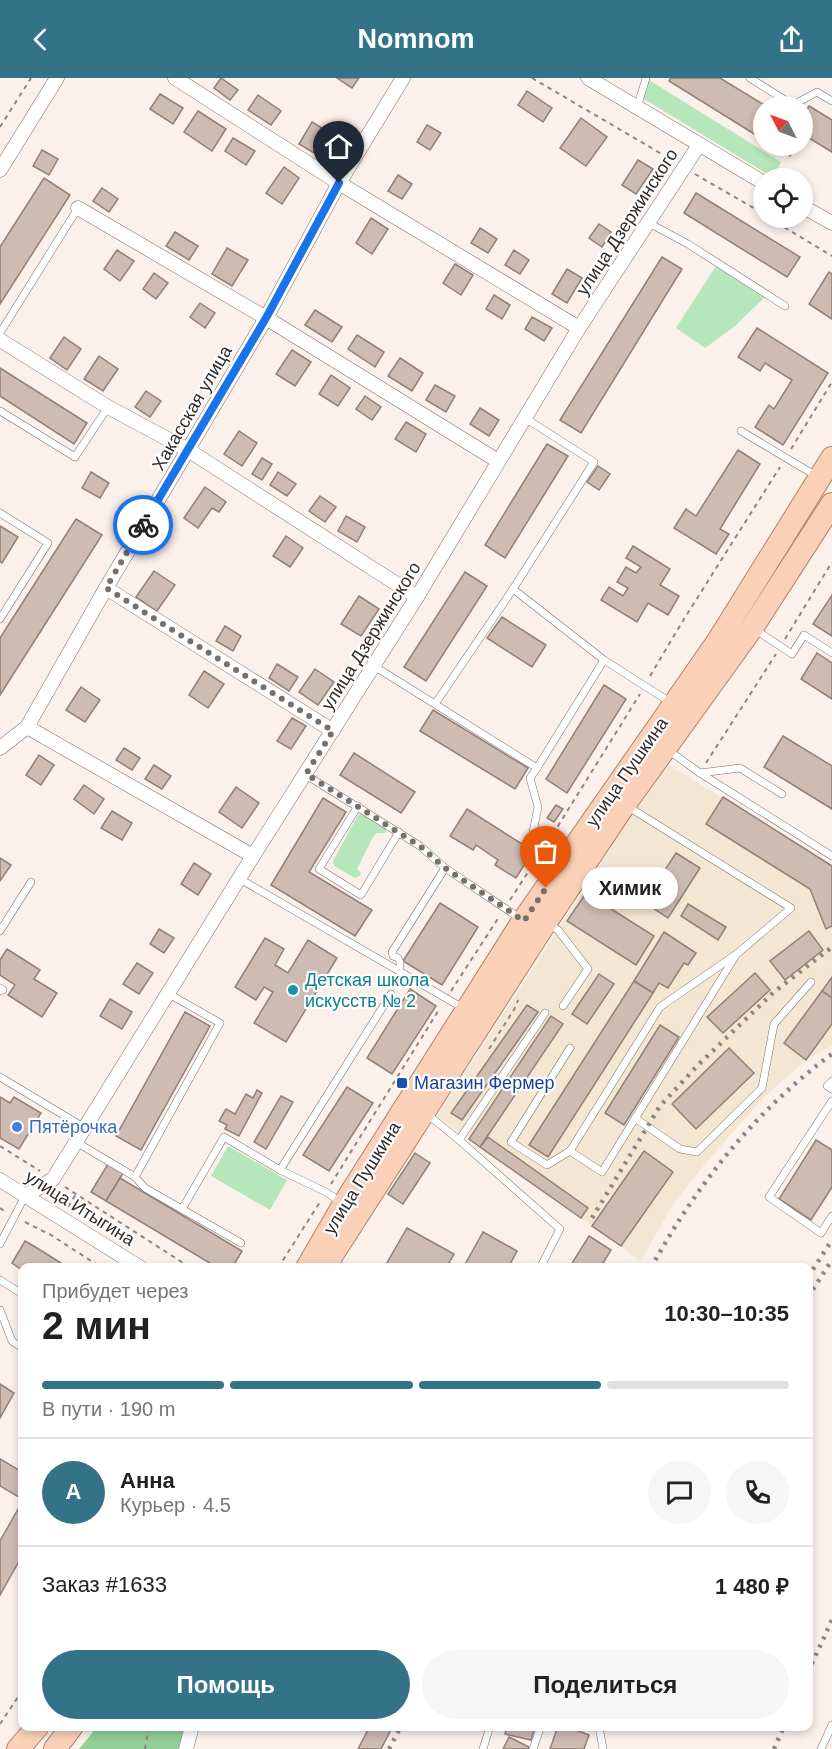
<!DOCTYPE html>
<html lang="ru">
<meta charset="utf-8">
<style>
:root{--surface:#fff;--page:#f6f6f6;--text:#222;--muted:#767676;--line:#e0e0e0;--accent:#347288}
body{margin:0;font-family:Helvetica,sans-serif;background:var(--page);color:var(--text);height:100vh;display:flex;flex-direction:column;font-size:22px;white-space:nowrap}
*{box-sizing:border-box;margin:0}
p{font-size:20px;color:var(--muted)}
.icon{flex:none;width:33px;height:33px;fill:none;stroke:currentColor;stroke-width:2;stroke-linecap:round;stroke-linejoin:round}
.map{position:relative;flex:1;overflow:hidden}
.panel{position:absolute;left:18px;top:1185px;width:795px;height:468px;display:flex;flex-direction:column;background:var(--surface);border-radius:12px;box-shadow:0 3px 9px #0003}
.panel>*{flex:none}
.needle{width:39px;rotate:312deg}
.fabs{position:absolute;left:753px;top:18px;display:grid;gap:12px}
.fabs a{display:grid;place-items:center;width:60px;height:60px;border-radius:50%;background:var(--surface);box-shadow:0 3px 9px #0003;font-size:30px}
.pin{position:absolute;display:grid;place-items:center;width:51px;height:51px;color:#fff;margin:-62px -26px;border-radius:50% 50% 50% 0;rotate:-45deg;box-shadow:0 0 6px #0007}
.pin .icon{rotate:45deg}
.courier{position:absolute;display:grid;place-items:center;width:60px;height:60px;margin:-30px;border:4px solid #1a73e8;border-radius:50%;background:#fff;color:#222;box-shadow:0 2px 8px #0007}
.bubble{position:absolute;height:42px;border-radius:21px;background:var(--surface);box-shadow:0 3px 9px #0003;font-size:20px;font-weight:800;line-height:42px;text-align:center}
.overview em{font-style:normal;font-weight:800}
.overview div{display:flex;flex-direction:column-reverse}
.overview{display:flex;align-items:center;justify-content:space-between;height:102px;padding:0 24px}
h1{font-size:39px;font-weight:800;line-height:45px}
.bar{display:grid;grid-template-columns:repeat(4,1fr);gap:9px 6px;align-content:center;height:72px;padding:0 24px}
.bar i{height:8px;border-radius:4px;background:var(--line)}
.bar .current{background:var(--accent)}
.bar p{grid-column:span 4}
.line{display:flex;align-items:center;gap:15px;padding:0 24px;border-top:2px solid var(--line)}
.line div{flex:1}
.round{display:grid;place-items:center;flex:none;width:63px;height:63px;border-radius:32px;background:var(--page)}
.action{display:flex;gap:12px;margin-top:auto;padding:12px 24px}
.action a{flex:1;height:69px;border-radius:36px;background:var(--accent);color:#fff;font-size:24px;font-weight:800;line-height:69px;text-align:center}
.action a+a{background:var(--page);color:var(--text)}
header{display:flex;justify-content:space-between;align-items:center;height:78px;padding:0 24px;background:var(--accent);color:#fff;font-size:27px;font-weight:800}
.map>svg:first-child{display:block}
.commercial{fill:#f3e7d3}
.green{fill:#b6e7bb}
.forest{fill:#92cf99}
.building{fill:#cebbb2;stroke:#918077;stroke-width:1.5}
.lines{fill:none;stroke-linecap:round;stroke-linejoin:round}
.lane-casing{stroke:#7e6c65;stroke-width:8}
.street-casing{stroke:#7e6c65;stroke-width:15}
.primary-casing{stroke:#b18166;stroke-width:24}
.path{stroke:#8f8682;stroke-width:2;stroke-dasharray:4.5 4.5;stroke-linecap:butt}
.lane{stroke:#fff;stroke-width:7}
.street{stroke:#fff;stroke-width:14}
.primary{stroke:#fad0b8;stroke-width:22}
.rail{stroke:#908783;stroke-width:4.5;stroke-dasharray:3 6;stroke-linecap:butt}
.done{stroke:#776f6b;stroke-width:6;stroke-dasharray:0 10.8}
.route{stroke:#1a73e8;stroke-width:8}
.culture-dot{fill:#0f9aa8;stroke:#fff;stroke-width:2}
.transit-dot{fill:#1a4fb4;stroke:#fff;stroke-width:2}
.shop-dot{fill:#3f7fe0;stroke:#fff;stroke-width:2}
.labels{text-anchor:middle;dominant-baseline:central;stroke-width:4.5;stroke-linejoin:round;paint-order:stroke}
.street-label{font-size:18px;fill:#302926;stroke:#fff}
.culture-label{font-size:18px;fill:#0d838f;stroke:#fff;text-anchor:start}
.transit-label{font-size:18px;fill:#164399;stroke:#fff;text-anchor:start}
.shop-label{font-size:18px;fill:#366cbe;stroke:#fff;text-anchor:start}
</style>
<header><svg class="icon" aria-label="back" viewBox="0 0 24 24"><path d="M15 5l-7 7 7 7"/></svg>Nomnom<svg class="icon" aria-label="share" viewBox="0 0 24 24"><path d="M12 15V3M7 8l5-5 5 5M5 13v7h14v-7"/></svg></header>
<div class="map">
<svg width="832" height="1671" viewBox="0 0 832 1671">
<rect width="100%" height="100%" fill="#fcf0eb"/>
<polygon class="commercial" points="666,685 832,788 832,968 806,982 764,1019 705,1086 673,1126 641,1183 437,1038"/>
<g class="green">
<polygon points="649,2 781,84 774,100 644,21"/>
<polygon points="718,185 767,217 734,249 705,270 676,250"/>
<polygon points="361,735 387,751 385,755 377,755 373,759 357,791 361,795 360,798 355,800 334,788 333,783 358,737"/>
<polygon points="228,1068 287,1102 270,1132 211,1098"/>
</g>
<polygon class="forest" points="97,1649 97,1648 185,1649 178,1671 79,1671"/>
<g class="building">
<polygon points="221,0 238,12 230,22 214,10"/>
<polygon points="337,0 359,0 352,10"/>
<polygon points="671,0 720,0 766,28 764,28 764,62 669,3"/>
<polygon points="527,13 552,30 543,44 518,27"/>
<polygon points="160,16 183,30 173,46 150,31"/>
<polygon points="258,17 281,33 271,47 248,32"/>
<polygon points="809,28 832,42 832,74 804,57 802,59 802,40"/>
<polygon points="198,33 226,51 212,73 184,54"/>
<polygon points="581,40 607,59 586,88 560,70"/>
<polygon points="312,44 327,53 314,75 299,66"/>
<polygon points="427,47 441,55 430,72 417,64"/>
<polygon points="233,60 255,73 246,87 225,73"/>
<polygon points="773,68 797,68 790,78"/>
<polygon points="42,72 58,81 49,97 33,88"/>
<polygon points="638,82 653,91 636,116 622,107"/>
<polygon points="284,89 299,100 282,126 266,115"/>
<polygon points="398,97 412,106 402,121 388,113"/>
<polygon points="44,100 70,117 0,226 0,169"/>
<polygon points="102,110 118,121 109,134 93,123"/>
<polygon points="696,115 800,179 787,199 684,135"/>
<polygon points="371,140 388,151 372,176 356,165"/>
<polygon points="599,146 611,154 602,169 589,160"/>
<polygon points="480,150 497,161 488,175 471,165"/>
<polygon points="175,154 198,168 189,182 166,168"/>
<polygon points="227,170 248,182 232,208 212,196"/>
<polygon points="117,172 134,183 120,203 104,191"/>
<polygon points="514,172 529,182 520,196 505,187"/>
<polygon points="662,179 682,191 581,355 560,342"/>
<polygon points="455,186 473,197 461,217 443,205"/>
<polygon points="567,191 582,200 567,225 552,216"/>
<polygon points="829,194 832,196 832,241 809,226"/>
<polygon points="154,195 168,205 156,221 143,211"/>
<polygon points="494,217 510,227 502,241 486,231"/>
<polygon points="200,225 215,235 205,250 190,239"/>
<polygon points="315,232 342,249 332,264 305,247"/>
<polygon points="532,239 552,250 544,263 525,251"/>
<polygon points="757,250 828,295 783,367 755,349 769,327 774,331 792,302 765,285 760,293 738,279"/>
<polygon points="357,257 384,274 375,289 348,271"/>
<polygon points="64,259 81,271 67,292 50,280"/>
<polygon points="292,272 311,284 295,308 276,296"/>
<polygon points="99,278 118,291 103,313 84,301"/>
<polygon points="400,280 423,295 412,313 388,298"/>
<polygon points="0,290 87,345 74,366 0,318"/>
<polygon points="331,297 350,310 338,328 319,316"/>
<polygon points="435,307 455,318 446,334 426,322"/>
<polygon points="146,313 161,323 150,339 135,329"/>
<polygon points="365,318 381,329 372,342 356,331"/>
<polygon points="480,330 499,342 489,358 470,346"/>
<polygon points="406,344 426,356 416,374 395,361"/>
<polygon points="239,353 257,365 242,388 224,376"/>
<polygon points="547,366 568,378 505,480 485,467"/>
<polygon points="738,372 760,386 720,451 729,456 716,476 674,450 686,431 696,438"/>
<polygon points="262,380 272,386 262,402 252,396"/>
<polygon points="598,388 610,396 599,412 587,404"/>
<polygon points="91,394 109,405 100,420 82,410"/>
<polygon points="278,394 296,406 287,418 270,407"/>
<polygon points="205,409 226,424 219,434 212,430 198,450 184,440"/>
<polygon points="320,418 336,429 325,444 309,433"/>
<polygon points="346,438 365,449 357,464 338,453"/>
<polygon points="76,441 102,457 0,617 0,560"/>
<polygon points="0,448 18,459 2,485 0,484"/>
<polygon points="286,458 303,470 290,489 273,478"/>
<polygon points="633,468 670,491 660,507 679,518 668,537 648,525 637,544 601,522 609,509 623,518 628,510 617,504 626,489 636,495 641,489 626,480"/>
<polygon points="154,493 175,507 157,533 136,519"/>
<polygon points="465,494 487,508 426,603 404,589"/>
<polygon points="832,517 832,558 813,546"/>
<polygon points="359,518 379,531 361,558 341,546"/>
<polygon points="502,539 546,567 532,589 487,560"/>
<polygon points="225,548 241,558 233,573 216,563"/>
<polygon points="817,575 832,585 832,621 801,601"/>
<polygon points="277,586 298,599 289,613 269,600"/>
<polygon points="315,591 334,604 318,627 299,614"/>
<polygon points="204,593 224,606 208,630 189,617"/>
<polygon points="604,607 626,621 567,715 546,701"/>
<polygon points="81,609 100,622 85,644 66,632"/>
<polygon points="433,632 528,690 515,711 420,653"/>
<polygon points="292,640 306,648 291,671 277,663"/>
<polygon points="783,658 832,688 832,731 764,689"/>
<polygon points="124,670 140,680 132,692 116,682"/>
<polygon points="354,675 415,714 401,735 340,697"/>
<polygon points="39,677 54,687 41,707 26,697"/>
<polygon points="154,687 171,698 162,711 145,701"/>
<polygon points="84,707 104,721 94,736 74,721"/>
<polygon points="236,709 259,725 242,750 219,734"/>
<polygon points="723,719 832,788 832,848 826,851 810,811 706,746"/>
<polygon points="323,720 346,734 309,794 372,832 355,858 271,807"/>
<polygon points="556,727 563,731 554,744 547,740"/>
<polygon points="467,731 533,773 516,800 495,787 498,782 476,767 473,772 450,758"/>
<polygon points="112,733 132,745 122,762 101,750"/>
<polygon points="676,775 700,790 668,840 644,824"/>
<polygon points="0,780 11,787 0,803"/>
<polygon points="194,785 211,796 198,817 181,806"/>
<polygon points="586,815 654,858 636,887 567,843"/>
<polygon points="440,825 478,849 442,907 403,883"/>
<polygon points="688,826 726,849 718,862 681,838"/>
<polygon points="159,851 174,860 164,875 150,866"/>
<polygon points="809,853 823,872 785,902 770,883"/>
<polygon points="664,854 696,875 688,887 684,885 668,910 659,905 653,915 634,903"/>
<polygon points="265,860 284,871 275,887 288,895 308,862 337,880 286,964 254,945 273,914 264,909 256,922 235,909"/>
<polygon points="7,871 40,892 34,901 57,915 42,939 8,917 15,907 0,897 0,882"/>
<polygon points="137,885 153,895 139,916 123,906"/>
<polygon points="755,895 770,912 723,955 707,939"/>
<polygon points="599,896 614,906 587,946 572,936"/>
<polygon points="832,899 832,920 822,913"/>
<polygon points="634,903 653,915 548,1079 529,1067"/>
<polygon points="410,911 436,928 392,996 367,980"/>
<polygon points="822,913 832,920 832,946 806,982 784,965"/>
<polygon points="110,921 132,934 122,951 100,938"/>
<polygon points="527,927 538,934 462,1042 451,1035"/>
<polygon points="185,934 210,948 141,1072 116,1058"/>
<polygon points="551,938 563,946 480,1069 469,1061"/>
<polygon points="660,947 679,959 624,1047 605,1035"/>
<polygon points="729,970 754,995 696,1051 672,1026"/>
<polygon points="347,1009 373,1025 329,1093 303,1077"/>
<polygon points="257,1012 262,1015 239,1058 225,1051 227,1047 219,1043 226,1031 235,1036 246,1016 253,1020"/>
<polygon points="281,1018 293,1024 266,1071 254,1064"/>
<polygon points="0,1019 10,1025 14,1019 41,1035 19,1071 0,1060"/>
<polygon points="488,1059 588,1130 581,1140 480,1069"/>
<polygon points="816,1062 832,1072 832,1109 811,1142 779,1121"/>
<polygon points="644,1073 673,1094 621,1168 592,1148"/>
<polygon points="415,1075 430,1085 403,1126 388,1116"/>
<polygon points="108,1086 123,1095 106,1123 91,1114"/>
<polygon points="120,1100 242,1173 232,1190 218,1190 106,1123"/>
<polygon points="407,1150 454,1176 446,1190 384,1190"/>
<polygon points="483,1154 517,1173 508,1190 463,1190"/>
<polygon points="589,1158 611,1172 600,1190 569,1190"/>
<polygon points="25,1163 37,1170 69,1190 22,1190 22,1192 12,1185"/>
<polygon points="0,1306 14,1315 0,1340"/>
<polygon points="0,1381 22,1394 22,1421 0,1408"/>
<polygon points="22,1424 22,1478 0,1517 0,1463"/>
<polygon points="370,1648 393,1648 381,1671 358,1671"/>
<polygon points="507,1648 535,1648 531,1662 505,1656"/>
<polygon points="558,1648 565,1648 589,1657 584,1671 550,1671"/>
<polygon points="509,1659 529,1669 528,1671 503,1671"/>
</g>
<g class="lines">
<g class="lane-casing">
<g id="lane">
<polyline points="750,0 793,27 817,14 832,23"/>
<polyline points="637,30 646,0"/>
<polyline points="647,144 688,166 785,228"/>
<polyline points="0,255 78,130"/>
<polyline points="0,333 75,379 108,329"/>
<polyline points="741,353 818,399"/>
<polyline points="0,435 48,465 0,541"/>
<polyline points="513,511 604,582 670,624"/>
<polyline points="754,551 792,576 804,557 832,575"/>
<polyline points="374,588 537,690 530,700 538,729 533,754 566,776"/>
<polyline points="435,626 513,511 594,384 525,340"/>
<polyline points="668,672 700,695 832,778"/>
<polyline points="537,690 604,582"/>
<polyline points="700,695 740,690 782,716"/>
<polyline points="306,697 420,768 445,790 521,841"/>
<polyline points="358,728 319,791 361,817 399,754"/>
<polyline points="240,801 463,930"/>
<polyline points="548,846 558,852 588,891 563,928"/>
<polyline points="0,853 31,804"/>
<path d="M398,892C401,888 401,885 398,880L393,878L392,874L445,790"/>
<polyline points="0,910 3,912 0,913"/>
<polyline points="570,970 511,1064 547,1087 570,1073 660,929 738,875 791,830 627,728"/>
<polyline points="0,999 85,1050"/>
<polyline points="832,1003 827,1008 832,1011"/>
<polyline points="832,1023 769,1119 821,1155 832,1138"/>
<polyline points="427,1036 459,1062 560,1151 540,1190"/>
<polyline points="635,1040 680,1071 697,1074 762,1010 774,946 811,904"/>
<polyline points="459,1062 545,935"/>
<polyline points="76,1064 135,1099 145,1110 241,1165"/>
<polyline points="570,1073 602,1094 736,877"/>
<polyline points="280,1092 391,916"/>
<polyline points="135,1099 220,945 169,916"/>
<polyline points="182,1131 224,1059 280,1092 326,1114 342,1125"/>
<polyline points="0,1166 25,1118"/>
<polyline points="0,1202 22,1216"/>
<polyline points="0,1232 12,1263 22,1270"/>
<polyline points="599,1648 603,1671"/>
<polyline points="483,1671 490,1648"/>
<polyline points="533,1671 541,1648"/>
<polyline points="821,1671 832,1647"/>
</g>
</g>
<g class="street-casing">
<g id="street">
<polyline points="175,0 339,105 579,250"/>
<polyline points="588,0 764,105"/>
<polyline points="0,92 57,0"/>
<polyline points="802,128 832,145"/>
<polyline points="78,130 266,240 498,383"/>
<polyline points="0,262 108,329 188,372 417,519"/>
<polyline points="106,510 333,653"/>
<polyline points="27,649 253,778"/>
<polyline points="0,670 27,649 106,510 266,240 339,105 403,0"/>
<polyline points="0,1102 141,1190"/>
<polyline points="25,1118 53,1101 253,778 417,519 579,250 699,67"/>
<polyline points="186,1671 192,1648"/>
</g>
</g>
<g class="primary-casing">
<g id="primary">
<polyline points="325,1188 546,844 625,726 752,550 832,426"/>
<polyline points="307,1190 344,1126 523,843 718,563 832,380"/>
<polyline points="18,1671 38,1648"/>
<polyline points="55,1671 72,1648"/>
</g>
</g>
<g class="path">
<polyline points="532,0 672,82"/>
<polyline points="0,49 31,0"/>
<polyline points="695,96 764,136"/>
<polyline points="769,140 832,178"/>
<polyline points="791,371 832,304"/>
<polyline points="785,561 832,484"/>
<polyline points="650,598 684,541 780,389"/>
<polyline points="706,685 776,576"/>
<polyline points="553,756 640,616"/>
<polyline points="510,822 543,771"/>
<polyline points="451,913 499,839"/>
<polyline points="489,971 515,930 518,922"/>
<polyline points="0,1068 40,1093"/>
<polyline points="331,1106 440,930"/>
<polyline points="65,1109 191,1190"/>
<polyline points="68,1129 76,1116"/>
<polyline points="0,1130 6,1134"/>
<polyline points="25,1144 51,1157 102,1190"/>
<polyline points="278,1190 320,1124"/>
<polyline points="0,1646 22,1613"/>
<polyline points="145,1671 149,1648"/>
</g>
<use href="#lane" class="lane"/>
<use href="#street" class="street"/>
<use href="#primary" class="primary"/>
<g class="rail">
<polyline points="592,1140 660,1028 698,987 774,914 832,869"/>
<path d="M651,1190C696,1107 756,1032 832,976"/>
<polyline points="808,1199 832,1162"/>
<polyline points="808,1219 832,1182"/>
<polyline points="808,1594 832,1542"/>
<polyline points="389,1671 401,1648"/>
<polyline points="774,1671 784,1648"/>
</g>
</g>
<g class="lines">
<polyline class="done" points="143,447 106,510 333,653 306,696 420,768 445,790 524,843 546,810"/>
<polyline class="route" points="143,447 266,240 339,105"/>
</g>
<circle class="culture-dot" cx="293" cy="912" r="6"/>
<rect class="transit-dot" x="396" y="999" width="12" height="12" rx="3"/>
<circle class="shop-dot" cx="17" cy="1049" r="6"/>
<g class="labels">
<g class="street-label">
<text transform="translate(627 144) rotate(-57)">улица Дзержинского</text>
<text transform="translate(192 330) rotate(-60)">Хакасская улица</text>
<text transform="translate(371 558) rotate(-58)">улица Дзержинского</text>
<text transform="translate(627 694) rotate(-55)">улица Пушкина</text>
<text transform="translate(362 1100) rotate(-58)">улица Пушкина</text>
<text transform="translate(80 1130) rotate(32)">улица Итыгина</text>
</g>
<g class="culture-label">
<text x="305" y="902">Детская школа<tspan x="305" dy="21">искусств № 2</tspan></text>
</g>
<g class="transit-label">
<text x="414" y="1005">Магазин Фермер</text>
</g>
<g class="shop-label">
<text x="29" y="1049">Пятёрочка</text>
</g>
</g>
</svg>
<div class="fabs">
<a><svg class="needle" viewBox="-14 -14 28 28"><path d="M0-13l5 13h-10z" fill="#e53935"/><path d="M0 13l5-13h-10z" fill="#767676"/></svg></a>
<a><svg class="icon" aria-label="locate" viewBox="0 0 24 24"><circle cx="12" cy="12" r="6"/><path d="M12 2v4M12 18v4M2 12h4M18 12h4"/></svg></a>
</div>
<div class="pin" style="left:546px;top:810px;background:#ea580c"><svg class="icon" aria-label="bag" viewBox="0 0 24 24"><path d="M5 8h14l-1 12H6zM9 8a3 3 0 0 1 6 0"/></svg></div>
<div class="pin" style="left:339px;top:105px;background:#1f2937"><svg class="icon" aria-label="home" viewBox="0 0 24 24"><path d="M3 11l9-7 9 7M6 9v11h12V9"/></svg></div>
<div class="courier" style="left:143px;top:447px"><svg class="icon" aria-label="bike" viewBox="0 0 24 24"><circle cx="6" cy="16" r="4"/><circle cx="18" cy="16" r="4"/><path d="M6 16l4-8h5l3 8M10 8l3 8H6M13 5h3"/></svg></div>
<div class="bubble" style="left:582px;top:789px;width:96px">Химик</div>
<section class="panel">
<div class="overview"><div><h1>2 мин</h1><p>Прибудет через</p></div><em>10:30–10:35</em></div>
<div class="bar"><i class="current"></i><i class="current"></i><i class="current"></i><i></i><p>В пути · 190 m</p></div>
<div class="line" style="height:108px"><b class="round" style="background:var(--accent);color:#fff">А</b><div><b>Анна</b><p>Курьер · 4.5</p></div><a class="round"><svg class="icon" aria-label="chat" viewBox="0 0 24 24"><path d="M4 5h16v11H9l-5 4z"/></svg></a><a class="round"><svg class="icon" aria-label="phone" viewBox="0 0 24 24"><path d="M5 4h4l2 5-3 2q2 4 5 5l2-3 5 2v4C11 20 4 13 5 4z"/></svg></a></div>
<div class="line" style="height:78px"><div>Заказ #1633</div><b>1 480 ₽</b></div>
<div class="action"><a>Помощь</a><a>Поделиться</a></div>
</section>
</div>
